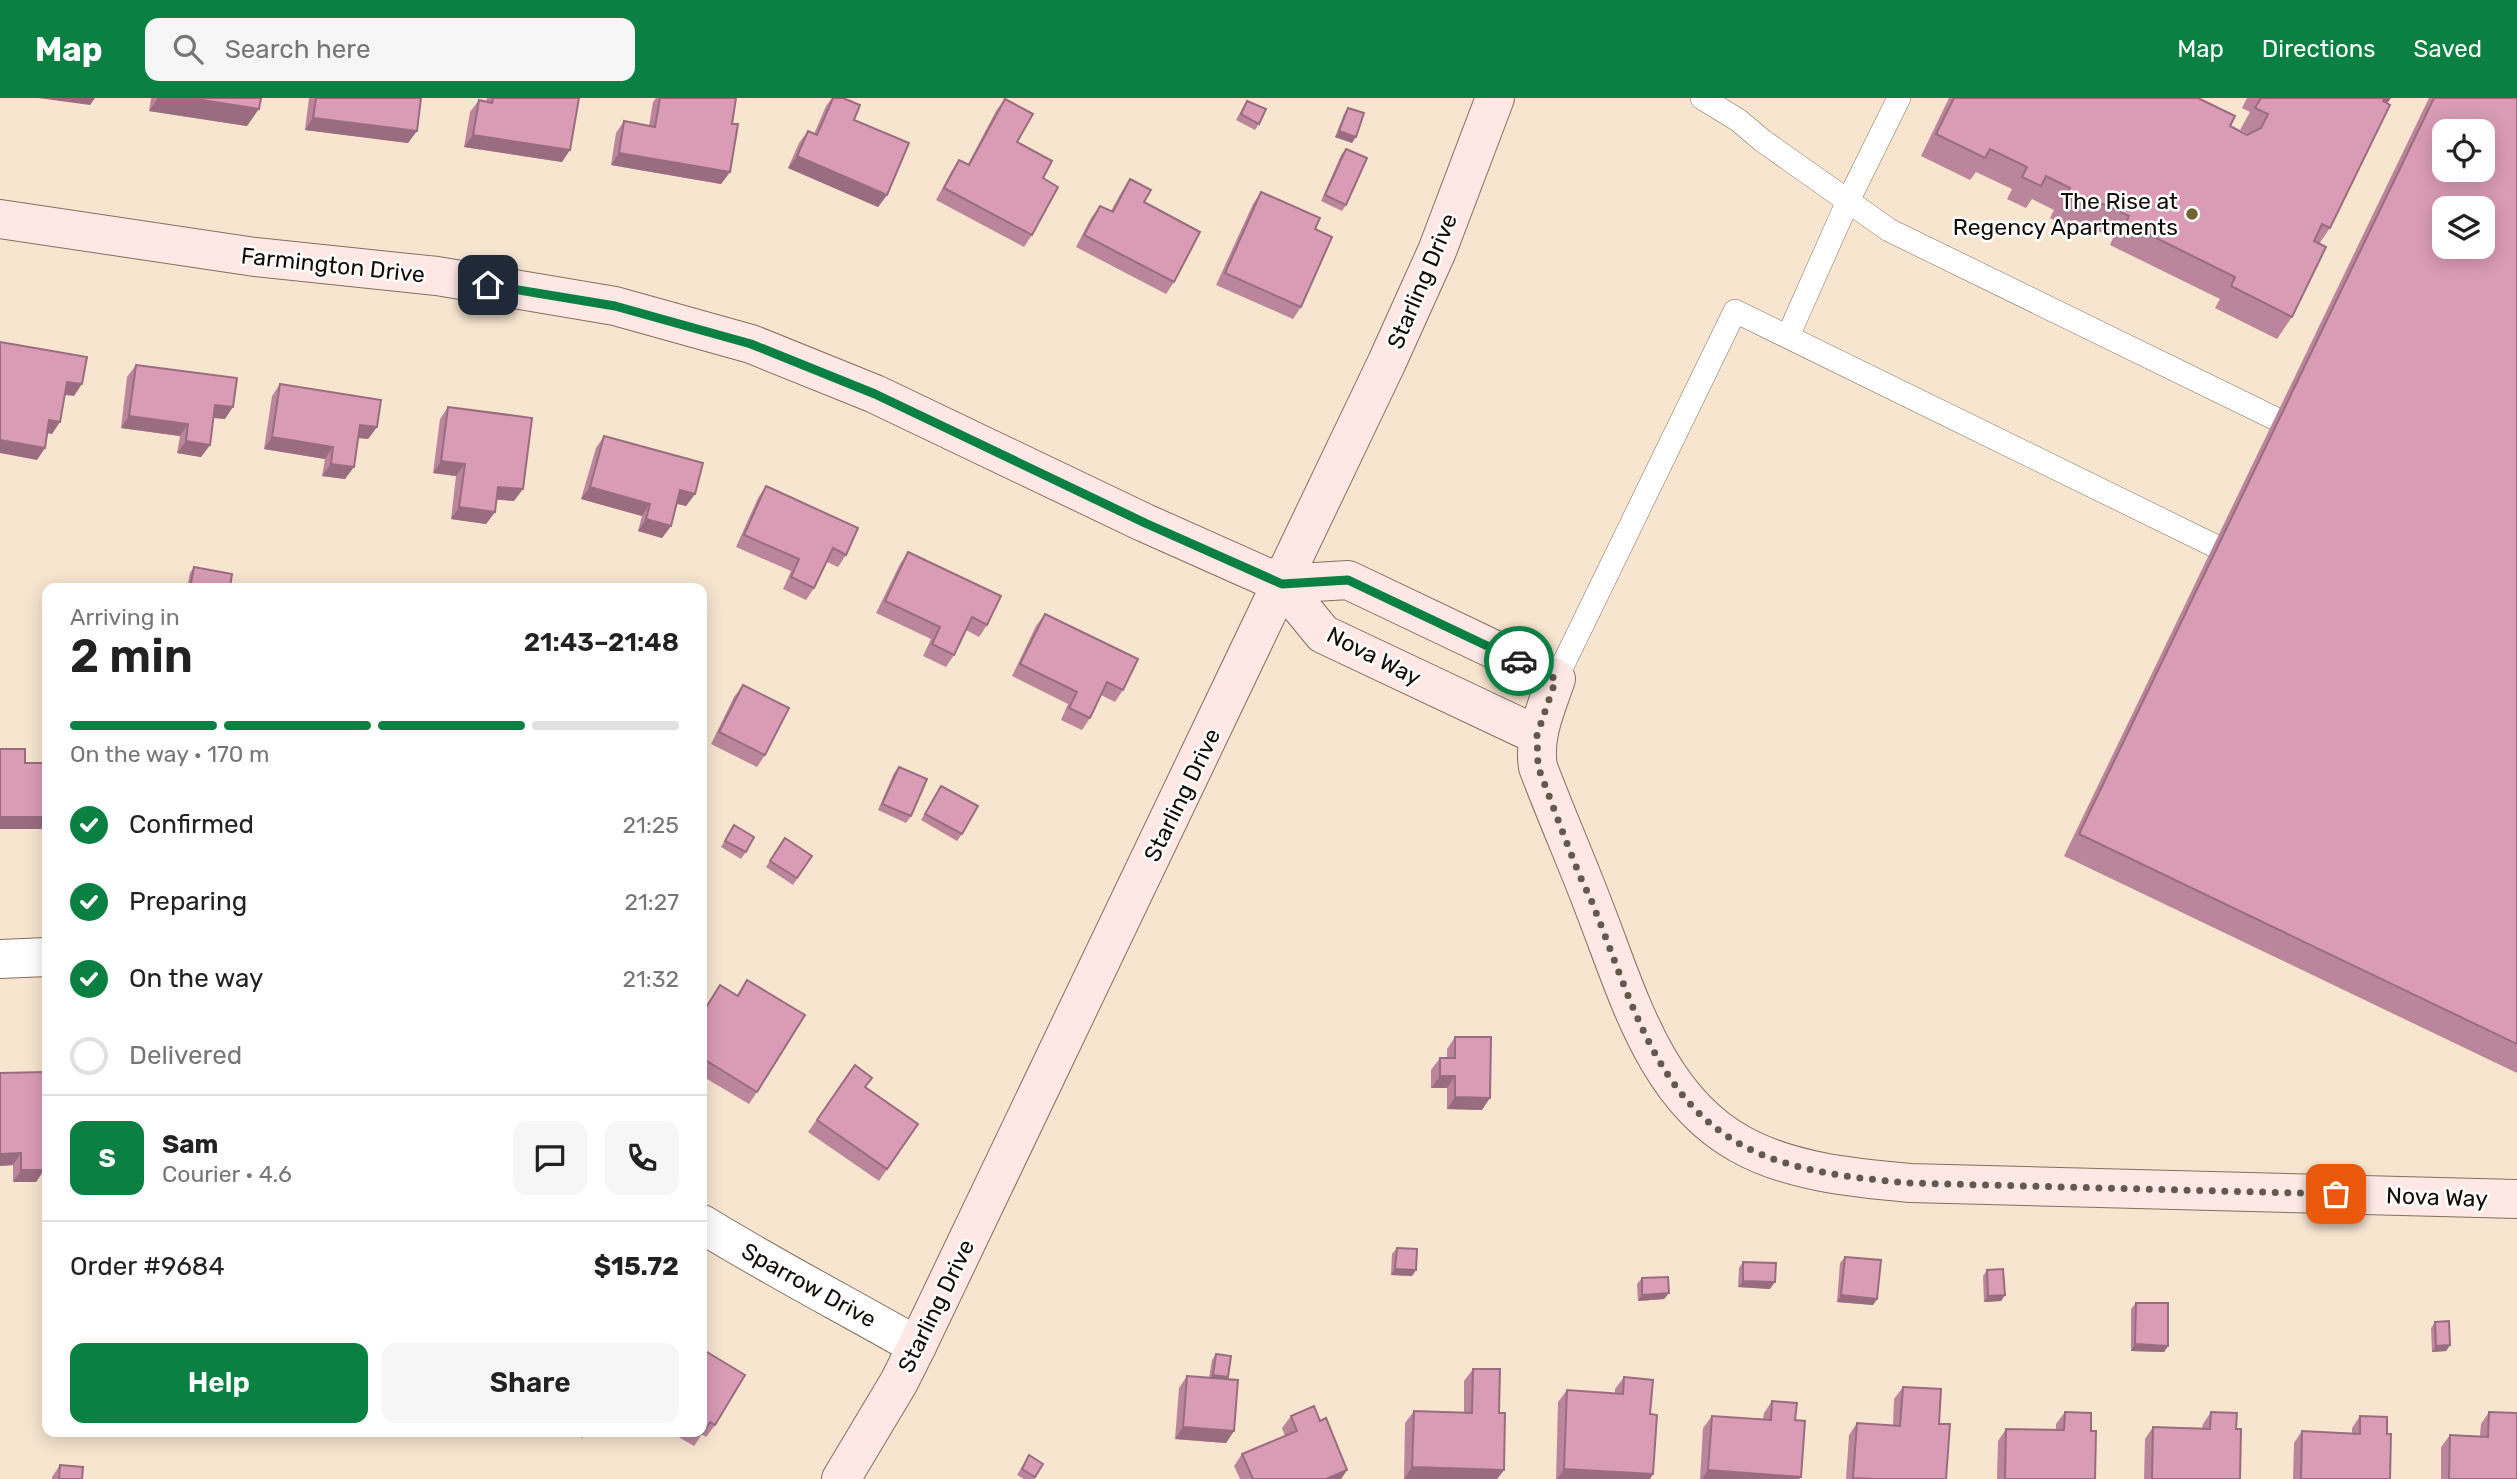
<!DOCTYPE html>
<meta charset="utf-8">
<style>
:root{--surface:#fff;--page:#f6f6f6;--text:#222;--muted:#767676;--line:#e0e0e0;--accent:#0b8043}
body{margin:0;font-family:Rubik,sans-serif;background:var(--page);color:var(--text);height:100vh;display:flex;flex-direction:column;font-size:26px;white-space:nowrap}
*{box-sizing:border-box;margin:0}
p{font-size:23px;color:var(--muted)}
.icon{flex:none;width:38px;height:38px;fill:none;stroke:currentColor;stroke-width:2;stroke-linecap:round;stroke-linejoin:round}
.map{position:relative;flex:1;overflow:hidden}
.sheet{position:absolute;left:42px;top:485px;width:665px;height:854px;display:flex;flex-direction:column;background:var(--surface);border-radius:14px;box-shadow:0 4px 18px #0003}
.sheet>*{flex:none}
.buttons{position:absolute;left:2432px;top:21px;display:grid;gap:14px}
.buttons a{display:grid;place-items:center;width:63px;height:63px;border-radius:14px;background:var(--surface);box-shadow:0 4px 18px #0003;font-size:35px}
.pin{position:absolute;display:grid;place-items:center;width:60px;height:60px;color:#fff;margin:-30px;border-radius:14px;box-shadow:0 4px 10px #0006}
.courier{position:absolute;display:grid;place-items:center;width:70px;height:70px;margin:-35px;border:5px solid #0b8043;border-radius:50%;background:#fff;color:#222;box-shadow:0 2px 9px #0007}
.summary em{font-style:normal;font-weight:600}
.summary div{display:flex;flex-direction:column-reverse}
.summary{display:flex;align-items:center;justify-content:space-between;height:119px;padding:0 28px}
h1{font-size:46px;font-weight:600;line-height:52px}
.bar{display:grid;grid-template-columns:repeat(4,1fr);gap:10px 7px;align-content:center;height:84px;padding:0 28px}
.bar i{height:9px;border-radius:5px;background:var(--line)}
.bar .active{background:var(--accent)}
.bar p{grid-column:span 4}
.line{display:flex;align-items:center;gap:18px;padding:0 28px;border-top:2px solid var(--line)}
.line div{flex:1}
.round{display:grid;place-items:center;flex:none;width:74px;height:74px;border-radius:14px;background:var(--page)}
ol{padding:0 28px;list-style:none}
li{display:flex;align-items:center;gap:21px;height:77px}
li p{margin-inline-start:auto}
li .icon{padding:7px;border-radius:50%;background:var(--accent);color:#fff;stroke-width:4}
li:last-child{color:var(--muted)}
li i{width:38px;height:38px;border:4px solid var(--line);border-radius:50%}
.primary-button{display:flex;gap:14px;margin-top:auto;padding:14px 28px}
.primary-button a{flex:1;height:80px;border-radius:14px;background:var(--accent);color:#fff;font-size:28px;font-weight:600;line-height:80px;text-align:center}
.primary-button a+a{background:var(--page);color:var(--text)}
header{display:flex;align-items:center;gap:42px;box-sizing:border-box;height:98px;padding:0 35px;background:var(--accent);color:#fff}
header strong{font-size:33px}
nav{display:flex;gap:38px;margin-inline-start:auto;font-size:24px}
.search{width:490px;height:63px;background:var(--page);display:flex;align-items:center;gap:18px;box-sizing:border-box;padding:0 24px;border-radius:14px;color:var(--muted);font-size:26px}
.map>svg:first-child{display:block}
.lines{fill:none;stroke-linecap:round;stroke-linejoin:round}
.lane-casing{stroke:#80705e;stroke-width:24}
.street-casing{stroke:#80705e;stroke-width:40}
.secondary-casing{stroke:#80705e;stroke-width:40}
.lane{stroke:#fff;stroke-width:23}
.street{stroke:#fff;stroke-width:38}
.secondary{stroke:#fde8e5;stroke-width:38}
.wall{fill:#bb869c}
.shaded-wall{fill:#996d7f}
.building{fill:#da9cb5;stroke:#996d7f;stroke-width:2;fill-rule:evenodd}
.done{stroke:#63594d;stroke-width:7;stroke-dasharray:0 12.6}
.route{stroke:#0b8043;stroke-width:9}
.poi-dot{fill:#726532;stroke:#fff;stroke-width:2.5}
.labels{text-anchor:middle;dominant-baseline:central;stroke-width:5;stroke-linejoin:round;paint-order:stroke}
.poi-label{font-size:23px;fill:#130d07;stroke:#fff;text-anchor:end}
.street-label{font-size:23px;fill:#130d07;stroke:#fff}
</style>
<header>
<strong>Map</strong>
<div class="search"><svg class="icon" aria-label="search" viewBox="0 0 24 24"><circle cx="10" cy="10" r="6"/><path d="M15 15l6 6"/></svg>Search here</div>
<nav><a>Map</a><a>Directions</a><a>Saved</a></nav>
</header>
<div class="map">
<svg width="2517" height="1381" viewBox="0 0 2517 1381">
<rect width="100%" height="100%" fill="#f7e5d0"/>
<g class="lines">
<g class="lane-casing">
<g id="lane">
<polyline points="1702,0 1738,22 1763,43 1889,132 2274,320"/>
<polyline points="1788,238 1848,103 1899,0"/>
<polyline points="1556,581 1735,213 2213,447"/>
</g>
</g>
<g class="street-casing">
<g id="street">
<polyline points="0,861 47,859"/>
<path d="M702,1126C772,1169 845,1207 917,1248"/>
</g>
</g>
<g class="secondary-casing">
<g id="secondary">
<polyline points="0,121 255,159 437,178 615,208 751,246 875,296 1145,425 1282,486 1323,536 1537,637"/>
<path d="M1282,486L1348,482L1556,581C1546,611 1533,637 1538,669C1556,717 1577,764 1595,812C1628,896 1655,999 1740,1046C1790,1074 1854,1080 1910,1085L2517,1101"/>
<polyline points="841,1381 899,1284 917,1248 1387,264 1437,153 1495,0"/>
</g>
</g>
<use href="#lane" class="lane"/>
<use href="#street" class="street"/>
<use href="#secondary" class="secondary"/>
</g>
<g class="wall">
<polygon points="151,0 261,0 247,28 149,13"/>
<polygon points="309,0 421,0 408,45 305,32"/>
<polygon points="487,0 579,0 562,64 464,49 470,14 479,2 486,4"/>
<polygon points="656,0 736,0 732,26 730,74 721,86 611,67 616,35 624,23 649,28 653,4"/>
<polygon points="832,0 843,0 854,22 887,97 878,109 788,70 799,45 808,33 814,36 826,8"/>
<polygon points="1949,0 2198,0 2230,28 2247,37 2248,36 2240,32 2250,14 2242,10 2247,0 2391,0 2387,5 2330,130 2319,146 2292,219 2277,241 2215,210 2220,201 2110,147 2113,140 2075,122 2069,130 2050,120 2054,112 2032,101 2026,110 2007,101 2012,91 1976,74 1970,82 1921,58"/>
<polygon points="2429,0 2517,0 2517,975 2064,758"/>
<polygon points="1005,1 1017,44 1043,80 1032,137 1024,149 936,102 951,74 959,62 968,66 996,13"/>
<polygon points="1247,3 1259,26 1255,32 1236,22 1243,9"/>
<polygon points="1348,10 1352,45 1335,39 1344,16"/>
<polygon points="1346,51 1346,107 1342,113 1321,103 1341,57"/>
<polygon points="1130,81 1144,104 1174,184 1166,196 1076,149 1091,120 1100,108 1111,113 1122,93"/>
<polygon points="1261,94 1315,131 1301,209 1293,221 1216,187 1253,106"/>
<polygon points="136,267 225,321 213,320 210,347 201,359 177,355 180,338 121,330 127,279"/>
<polygon points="280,286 377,329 368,341 358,340 345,381 322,378 325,361 264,351 272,298"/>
<polygon points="448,309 514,403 496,401 495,414 486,426 451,421 456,378 433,375 440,321"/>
<polygon points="604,338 695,396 686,408 677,406 671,428 662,440 638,433 642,418 581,401 596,350"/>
<polygon points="766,388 846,457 838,469 827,464 814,490 806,502 783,491 791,473 736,449 758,400"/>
<polygon points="908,454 987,527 979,539 966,532 954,557 946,569 923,558 931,541 876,515 900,466"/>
<polygon points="194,469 230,490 187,490 190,475"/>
<polygon points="1045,516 1123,592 1115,604 1101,597 1090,620 1082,632 1061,622 1068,606 1012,578 1036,528"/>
<polygon points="743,587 765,657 757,669 711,646 734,599"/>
<polygon points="899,669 911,718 906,725 878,712 894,675"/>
<polygon points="941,688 962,736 957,743 921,722"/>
<polygon points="734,727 746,754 741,761 721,749"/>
<polygon points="785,740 812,758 793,787 766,769"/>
<polygon points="747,882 757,994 749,1006 702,978 702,915 720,887 737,897"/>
<polygon points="1455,939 1482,1012 1447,1011 1447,990 1431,990 1431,972 1440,960 1447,960 1447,951"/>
<polygon points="855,967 866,989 918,1026 879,1083 808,1034"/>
<polygon points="0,975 47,1059 44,1064 44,1072 36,1084 13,1084 13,1067 0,1068"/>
<polygon points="1397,1150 1416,1172 1412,1178 1391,1177 1392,1156"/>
<polygon points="1845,1159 1877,1201 1873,1207 1837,1204 1840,1165"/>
<polygon points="1743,1164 1770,1191 1738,1189 1739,1170"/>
<polygon points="1987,1172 2005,1197 2001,1203 1984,1204 1983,1178"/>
<polygon points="1642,1180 1669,1195 1664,1201 1638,1203 1637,1186"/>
<polygon points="2136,1205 2168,1248 2164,1254 2131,1253 2131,1211"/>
<polygon points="2435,1224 2450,1247 2446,1253 2432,1254 2431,1230"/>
<polygon points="702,1251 715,1327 706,1339 702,1336 694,1348 670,1334 702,1334"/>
<polygon points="1216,1256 1226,1281 1234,1333 1226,1345 1175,1341 1179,1290 1187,1278 1209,1280 1212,1262"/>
<polygon points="1473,1271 1499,1315 1504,1372 1497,1381 1404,1381 1405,1325 1414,1313 1464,1314 1464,1283"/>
<polygon points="1624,1279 1650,1316 1653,1376 1650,1381 1556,1381 1558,1304 1567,1292 1615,1296 1615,1291"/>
<polygon points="1903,1289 1939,1326 1946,1381 1846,1381 1849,1337 1857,1325 1893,1327 1894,1301"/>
<polygon points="1772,1303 1795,1322 1801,1379 1799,1381 1700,1381 1703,1330 1712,1318 1763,1321 1764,1315"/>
<polygon points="2065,1314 2091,1333 2095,1381 1997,1381 1998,1343 2006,1331 2056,1332 2056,1326"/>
<polygon points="2211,1314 2236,1331 2240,1381 2144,1381 2145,1341 2153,1329 2202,1330 2203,1326"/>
<polygon points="2489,1314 2517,1381 2441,1381 2441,1349 2450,1337 2480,1338 2481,1326"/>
<polygon points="1291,1318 1320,1323 1347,1372 1341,1381 1240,1381 1234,1368 1242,1356 1285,1338 1282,1330"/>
<polygon points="2360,1318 2387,1336 2390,1381 2293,1381 2294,1345 2302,1333 2352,1335 2352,1330"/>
<polygon points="574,1334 587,1334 582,1340"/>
<polygon points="1029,1357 1043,1366 1034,1381 1024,1381 1017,1377"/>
<polygon points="60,1367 82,1381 52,1381 52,1379"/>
</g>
<g class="shaded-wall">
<polygon points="38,0 95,0 90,7"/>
<polygon points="158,0 189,0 259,11 247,28 149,13"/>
<polygon points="2382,0 2391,0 2383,11"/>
<polygon points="313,20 417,33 408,45 305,32"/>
<polygon points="1339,33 1356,39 1352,45 1335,39"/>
<polygon points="473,37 570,52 562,64 464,49"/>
<polygon points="619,55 730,74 721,86 611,67"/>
<polygon points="797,58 887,97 878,109 788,70"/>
<polygon points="67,284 82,286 74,298 58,296"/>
<polygon points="215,307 233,309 225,321 207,319"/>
<polygon points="129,318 188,326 180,338 121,330"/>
<polygon points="49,322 60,324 52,336 41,334"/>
<polygon points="360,327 377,329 368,341 352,339"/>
<polygon points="272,339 333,349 325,361 264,351"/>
<polygon points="0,342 45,350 37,362 0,355"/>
<polygon points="186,343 210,347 201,359 177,355"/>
<polygon points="441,363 465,366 456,378 433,375"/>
<polygon points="331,366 354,369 345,381 322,378"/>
<polygon points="498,389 523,391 514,403 490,401"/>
<polygon points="590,389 650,406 642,418 581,401"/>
<polygon points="680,392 695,396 686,408 672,404"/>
<polygon points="459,409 495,414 486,426 451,421"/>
<polygon points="646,421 671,428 662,440 638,433"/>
<rect x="0" y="719" width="47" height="12"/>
<polygon points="1440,978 1455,978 1447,990 1431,990"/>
<polygon points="1455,999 1490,1000 1482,1012 1447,1011"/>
<polygon points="21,1055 13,1067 0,1068 0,1056"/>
<polygon points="21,1072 44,1072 36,1084 13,1084"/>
<polygon points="1395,1171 1416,1172 1412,1178 1391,1177"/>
<polygon points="1743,1183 1775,1184 1770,1191 1738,1189"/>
<polygon points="1669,1195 1664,1201 1638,1203 1642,1197"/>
<polygon points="1841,1197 1877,1201 1873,1207 1837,1204"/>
<polygon points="2005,1197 2001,1203 1984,1204 1988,1198"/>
<polygon points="2135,1246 2168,1248 2164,1254 2131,1253"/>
<polygon points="2450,1247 2446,1253 2432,1254 2436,1248"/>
<polygon points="1213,1277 1228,1279 1224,1285 1209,1283"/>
<polygon points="1183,1329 1234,1333 1226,1345 1175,1341"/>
<polygon points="1412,1369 1504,1372 1497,1381 1404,1381"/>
<polygon points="1564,1371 1653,1376 1650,1381 1557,1381"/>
<polygon points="1347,1372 1341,1381 1326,1381"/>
<polygon points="1708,1372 1801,1379 1799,1381 1702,1381"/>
</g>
<g class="building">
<polygon points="189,0 261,0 259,11"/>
<polygon points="316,0 421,0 417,33 313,20"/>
<polygon points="493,0 579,0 570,52 473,37 479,2 492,5"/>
<polygon points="660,0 736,0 732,26 738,26 730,74 619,55 624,23 655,29"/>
<polygon points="833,0 843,0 860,7 854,22 909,45 887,97 797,58 808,33 817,37"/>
<polygon points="1954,0 2198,0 2235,18 2230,28 2247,37 2261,30 2268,16 2255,10 2261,0 2385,0 2383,3 2390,7 2330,130 2322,126 2314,143 2326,149 2292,219 2231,188 2235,179 2126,125 2129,118 2088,99 2084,108 2065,98 2070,90 2046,78 2041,88 2022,79 2027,69 1990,51 1985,60 1936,36"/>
<path d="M2434,0H2517V946L2079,736ZM2445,33H2483V72H2445ZM2445,110H2483V149H2445Z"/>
<polygon points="1005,1 1033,16 1017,44 1052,63 1043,80 1058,89 1032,137 944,90 959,62 969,67"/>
<polygon points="1247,3 1266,11 1259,26 1241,16"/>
<polygon points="1348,10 1364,15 1356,39 1339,33"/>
<polygon points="1346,51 1367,60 1346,107 1325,97"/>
<polygon points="1130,81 1151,92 1144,104 1200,134 1174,184 1084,137 1100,108 1113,114"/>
<polygon points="1261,94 1320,120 1315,131 1332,139 1301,209 1225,175"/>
<polygon points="0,244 87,259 82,286 67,284 60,324 49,322 45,350 0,342"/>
<polygon points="136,267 237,280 233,309 215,307 210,347 186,343 188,326 129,318"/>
<polygon points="280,286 381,302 377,329 360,327 354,369 331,366 333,349 272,339"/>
<polygon points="448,309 532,320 523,391 498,389 495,414 459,409 465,366 441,363"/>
<polygon points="604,338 703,365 695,396 680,392 671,428 646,421 650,406 590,389"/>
<polygon points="766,388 858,430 846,457 833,450 814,490 791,479 799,461 744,437"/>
<polygon points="908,454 1001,498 987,527 972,519 954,557 932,546 940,529 885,503"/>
<polygon points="194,469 232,476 230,490 190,490"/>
<polygon points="1045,516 1138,561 1123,592 1107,584 1090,620 1069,610 1077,594 1020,566"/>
<polygon points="743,587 789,610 765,657 719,634"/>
<polygon points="0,651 25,651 25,665 47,665 47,719 0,719"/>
<polygon points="899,669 927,681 911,718 882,706"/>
<polygon points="941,688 978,708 962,736 925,716"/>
<polygon points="734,727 754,739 746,754 725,743"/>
<polygon points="785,740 812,758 797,780 770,763"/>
<polygon points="747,882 805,917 757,994 702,960 702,916 720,887 738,898"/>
<polygon points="1455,939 1491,939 1490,1000 1455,999 1455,978 1440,978 1440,960 1455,960"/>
<polygon points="855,967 872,980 865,989 918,1026 887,1071 817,1022"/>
<polygon points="47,974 47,1055 44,1055 44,1072 21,1072 21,1055 0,1056 0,975"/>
<polygon points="1397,1150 1417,1151 1416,1172 1395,1171"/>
<polygon points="1845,1159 1881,1162 1877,1201 1841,1197"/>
<polygon points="1743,1164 1776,1165 1775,1184 1743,1183"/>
<polygon points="2003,1171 2005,1197 1988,1198 1987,1172"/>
<polygon points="1668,1179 1669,1195 1642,1197 1642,1180"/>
<polygon points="2136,1205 2168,1205 2168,1248 2135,1246"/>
<polygon points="2449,1223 2450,1247 2436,1248 2435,1224"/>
<polygon points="702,1251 745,1277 715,1327 710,1324 702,1336 697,1334 702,1334"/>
<polygon points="1216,1256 1231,1258 1228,1279 1213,1277"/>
<polygon points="1473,1271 1500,1271 1499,1315 1505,1315 1504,1372 1412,1369 1414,1313 1472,1315"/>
<polygon points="1187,1278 1238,1282 1234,1333 1183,1329"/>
<polygon points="1624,1279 1653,1282 1650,1316 1657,1317 1653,1376 1564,1371 1567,1292 1623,1296"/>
<polygon points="1903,1289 1941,1291 1939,1326 1950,1326 1946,1381 1874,1381 1853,1380 1857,1325 1900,1328"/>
<polygon points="1772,1303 1797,1305 1795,1322 1805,1323 1801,1379 1708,1372 1712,1318 1771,1322"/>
<polygon points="1314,1308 1320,1323 1326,1320 1347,1372 1326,1381 1253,1381 1242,1356 1297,1333 1291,1318"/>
<polygon points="2065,1314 2091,1315 2091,1333 2096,1333 2095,1381 2005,1381 2006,1331 2064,1332"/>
<polygon points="2211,1314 2237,1315 2236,1331 2241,1331 2240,1381 2152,1381 2153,1329 2210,1331"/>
<polygon points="2489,1314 2517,1315 2517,1381 2449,1381 2450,1337 2488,1339"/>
<polygon points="2360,1318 2387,1319 2387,1336 2391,1336 2390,1381 2301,1381 2302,1333 2360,1336"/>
<polygon points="1029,1357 1043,1366 1035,1379 1022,1371"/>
<polygon points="60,1367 83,1369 82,1381 59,1381"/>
</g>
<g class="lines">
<path class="done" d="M1519,563L1556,581L1537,637L1538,669C1552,705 1565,742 1580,778C1585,790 1591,800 1595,812C1629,896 1655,999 1740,1046C1790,1074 1854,1080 1910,1085L2336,1096"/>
<polyline class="route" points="488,187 615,208 751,246 875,296 1145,425 1282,486 1348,482 1519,563"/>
</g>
<circle class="poi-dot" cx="2192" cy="116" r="7"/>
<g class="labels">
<g class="poi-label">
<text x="2178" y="103">The Rise at<tspan x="2178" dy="26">Regency Apartments</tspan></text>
</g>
<g class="street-label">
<text transform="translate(333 167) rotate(6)">Farmington Drive</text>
<text transform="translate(1422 183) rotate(-67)">Starling Drive</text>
<text transform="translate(1374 558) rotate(27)">Nova Way</text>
<text transform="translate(1182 697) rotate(-64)">Starling Drive</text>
<text transform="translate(2437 1099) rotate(2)">Nova Way</text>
<text transform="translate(809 1187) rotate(29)">Sparrow Drive</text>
<text transform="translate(936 1208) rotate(-64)">Starling Drive</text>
</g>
</g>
</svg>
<div class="buttons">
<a><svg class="icon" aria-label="locate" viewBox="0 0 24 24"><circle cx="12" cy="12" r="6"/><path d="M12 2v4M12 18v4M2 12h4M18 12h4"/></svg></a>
<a><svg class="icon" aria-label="layers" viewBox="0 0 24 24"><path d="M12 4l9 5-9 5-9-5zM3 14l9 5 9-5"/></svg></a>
</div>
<div class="pin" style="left:2336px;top:1096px;background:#ea580c"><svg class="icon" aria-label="bag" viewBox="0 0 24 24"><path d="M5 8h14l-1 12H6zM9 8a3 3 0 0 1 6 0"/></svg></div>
<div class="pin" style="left:488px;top:187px;background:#1f2937"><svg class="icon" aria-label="home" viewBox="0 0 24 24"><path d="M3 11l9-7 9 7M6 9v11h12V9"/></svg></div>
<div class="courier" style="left:1519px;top:563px"><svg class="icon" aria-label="car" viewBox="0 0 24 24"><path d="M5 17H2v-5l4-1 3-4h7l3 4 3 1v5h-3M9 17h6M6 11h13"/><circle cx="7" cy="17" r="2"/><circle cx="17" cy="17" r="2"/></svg></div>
<section class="sheet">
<div class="summary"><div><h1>2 min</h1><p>Arriving in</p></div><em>21:43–21:48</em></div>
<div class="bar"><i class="active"></i><i class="active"></i><i class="active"></i><i></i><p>On the way · 170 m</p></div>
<ol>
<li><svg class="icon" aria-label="check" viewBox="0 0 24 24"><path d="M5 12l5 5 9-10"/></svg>Confirmed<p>21:25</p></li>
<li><svg class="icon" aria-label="check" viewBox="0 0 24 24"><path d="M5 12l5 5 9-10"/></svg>Preparing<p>21:27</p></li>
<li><svg class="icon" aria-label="check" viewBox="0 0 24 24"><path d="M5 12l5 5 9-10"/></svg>On the way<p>21:32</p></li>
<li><i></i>Delivered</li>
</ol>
<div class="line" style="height:126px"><b class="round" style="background:var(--accent);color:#fff">S</b><div><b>Sam</b><p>Courier · 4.6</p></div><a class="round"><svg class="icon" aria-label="chat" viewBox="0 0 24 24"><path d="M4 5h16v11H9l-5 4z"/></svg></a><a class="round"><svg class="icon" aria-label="phone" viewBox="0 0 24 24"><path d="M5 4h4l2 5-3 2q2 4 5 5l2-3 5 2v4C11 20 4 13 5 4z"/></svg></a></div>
<div class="line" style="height:91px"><div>Order #9684</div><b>$15.72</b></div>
<div class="primary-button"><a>Help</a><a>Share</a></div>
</section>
</div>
